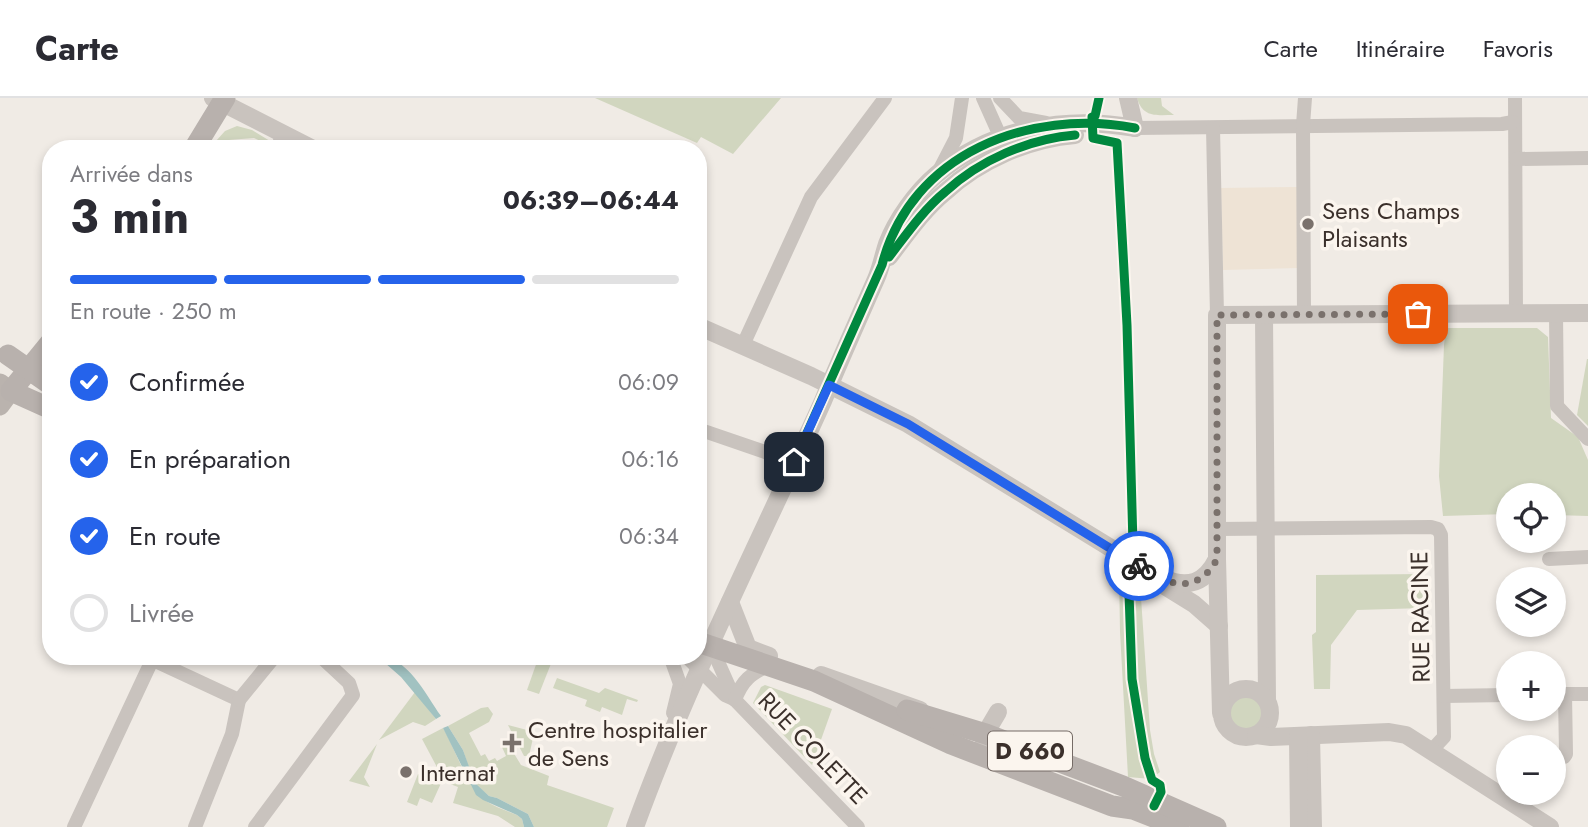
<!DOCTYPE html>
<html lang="fr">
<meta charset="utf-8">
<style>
:root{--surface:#fff;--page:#f2f2f3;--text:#2b2b33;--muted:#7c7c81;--line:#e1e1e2;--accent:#2563eb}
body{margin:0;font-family:Jost,sans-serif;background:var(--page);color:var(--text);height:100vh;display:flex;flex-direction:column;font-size:26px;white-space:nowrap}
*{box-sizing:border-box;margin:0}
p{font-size:23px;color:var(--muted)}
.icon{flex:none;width:38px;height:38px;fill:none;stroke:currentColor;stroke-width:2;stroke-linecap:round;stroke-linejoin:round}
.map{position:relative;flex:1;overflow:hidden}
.details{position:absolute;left:42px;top:42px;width:665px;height:525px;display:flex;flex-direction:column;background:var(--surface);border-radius:28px;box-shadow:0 4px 10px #0003}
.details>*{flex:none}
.controls{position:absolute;left:1496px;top:385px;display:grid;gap:14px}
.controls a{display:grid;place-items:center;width:70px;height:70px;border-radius:50%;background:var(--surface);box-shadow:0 4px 10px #0003;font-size:35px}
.pin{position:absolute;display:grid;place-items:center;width:60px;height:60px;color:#fff;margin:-30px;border-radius:14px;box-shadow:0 4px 10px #0006}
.courier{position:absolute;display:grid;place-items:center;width:70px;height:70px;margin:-35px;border:5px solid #2563eb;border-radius:50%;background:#fff;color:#222;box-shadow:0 2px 9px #0007}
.overview em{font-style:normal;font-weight:700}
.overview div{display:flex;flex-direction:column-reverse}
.overview{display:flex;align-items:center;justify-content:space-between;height:119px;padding:0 28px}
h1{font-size:46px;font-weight:700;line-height:52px}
.bar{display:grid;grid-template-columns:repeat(4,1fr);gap:10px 7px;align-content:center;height:84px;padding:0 28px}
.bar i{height:9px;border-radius:5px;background:var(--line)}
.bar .active{background:var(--accent)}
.bar p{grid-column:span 4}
ol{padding:0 28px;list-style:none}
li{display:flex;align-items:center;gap:21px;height:77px}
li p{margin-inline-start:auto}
li .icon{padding:7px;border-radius:50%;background:var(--accent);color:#fff;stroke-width:4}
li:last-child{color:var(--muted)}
li i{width:38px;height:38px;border:4px solid var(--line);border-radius:50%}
header{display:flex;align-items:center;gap:42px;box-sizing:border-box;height:98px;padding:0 35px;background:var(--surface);border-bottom:2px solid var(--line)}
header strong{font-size:33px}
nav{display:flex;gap:38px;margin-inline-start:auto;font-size:24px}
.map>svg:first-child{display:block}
.green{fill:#d1d6bf}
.plaza{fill:#eee3d5}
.water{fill:#a1c2c1}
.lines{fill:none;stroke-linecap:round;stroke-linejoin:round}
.minor{stroke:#c9c3be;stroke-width:14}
.tertiary{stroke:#c9c3be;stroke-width:18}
.secondary{stroke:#bab3ae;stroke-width:19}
.primary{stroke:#b8b1ad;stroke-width:21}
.cycleway-casing{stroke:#fbf5ee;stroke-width:13}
.cycleway{stroke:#00873e;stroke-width:9}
.done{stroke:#7a716c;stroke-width:7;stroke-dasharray:0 12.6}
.route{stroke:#2563eb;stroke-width:9}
.poi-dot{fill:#7a716c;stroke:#fbf5ee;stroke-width:2.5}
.labels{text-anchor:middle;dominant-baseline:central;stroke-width:7;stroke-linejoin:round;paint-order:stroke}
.shield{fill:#fbf5ee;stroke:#756b66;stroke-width:2}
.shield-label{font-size:23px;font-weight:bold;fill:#3b302b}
.poi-label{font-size:24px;fill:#3b302b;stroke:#fbf5ee;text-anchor:start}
.street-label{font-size:24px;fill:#3b302b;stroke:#fbf5ee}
</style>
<header>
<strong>Carte</strong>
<nav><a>Carte</a><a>Itinéraire</a><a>Favoris</a></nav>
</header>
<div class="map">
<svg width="1588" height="729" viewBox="0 0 1588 729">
<rect width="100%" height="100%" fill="#f0ebe5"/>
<g class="green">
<polygon points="595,0 781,0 733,56 701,39 697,45"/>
<path d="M1137,0H1161L1162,8L1174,17C1156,17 1143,20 1137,0Z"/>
<polygon points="237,28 252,32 270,43 271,48 254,40 216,43 225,33"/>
<polygon points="1446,230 1537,230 1548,239 1551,320 1578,339 1588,362 1588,418 1554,417 1554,397 1508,397 1508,416 1443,418 1439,378 1444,247"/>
<polygon points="1587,261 1588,261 1588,328 1577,317"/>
<polygon points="1119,474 1140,485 1150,632 1154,656 1160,674 1151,681 1128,679 1120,534"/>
<polygon points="1424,476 1424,510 1357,512 1331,547 1330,591 1314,591 1312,537 1316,534 1316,477"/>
<polygon points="539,558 554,558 539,596 527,592"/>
<polygon points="557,580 599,595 605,590 638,602 637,604 627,601 622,617 602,609 600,614 585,608 587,602 553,590"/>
<polygon points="765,587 832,611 812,667 753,605 761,589"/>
<polygon points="415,594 436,621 425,628 413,624 379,642"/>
<circle cx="1245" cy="615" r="18"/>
<polygon points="488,609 493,616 489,624 469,635 481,658 485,656 489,663 495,660 497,663 506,658 501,647 507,644 521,667 549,678 547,687 614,710 607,729 534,729 528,716 497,700 489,698 474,685 463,652 448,628 481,610"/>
<polygon points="508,627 527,632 533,640 529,658 524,658"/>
<path d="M443,630C455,650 468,692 486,703C495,709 507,713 517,717L522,721L524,729H515L498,718L453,705L458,689L442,683L432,705L420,700L417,708L407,704L418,676L427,680L439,673L422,641Z"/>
<polygon points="377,646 364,679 370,689 349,683"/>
</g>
<polygon class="plaza" points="1297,89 1298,170 1223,172 1221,90"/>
<g class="water">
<path d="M377,558C408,558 425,596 441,618L436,621L401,579Z"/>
<polygon points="448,628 463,652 475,685 489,698 497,700 528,716 534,729 524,729 522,721 517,717 483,702 476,697 443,630"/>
</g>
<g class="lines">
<g class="minor">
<polyline points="983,0 1000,38"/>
<polyline points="1000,0 1019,20 1046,25"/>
<polyline points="1515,0 1516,216"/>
<polyline points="1135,30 1502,26 1513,24"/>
<polyline points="1213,30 1217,217"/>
<polyline points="278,51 282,35"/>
<polyline points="1516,61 1588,60"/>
<polyline points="940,71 956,40 962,0"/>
<polyline points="1556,215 1557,308 1588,341"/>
<polyline points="1304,217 1303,27 1305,0"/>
<polyline points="743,247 811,99 885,0"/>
<polyline points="698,331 794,364"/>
<polyline points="1218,431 1431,429 1438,431 1441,437 1444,639 1431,653"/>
<polyline points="1549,461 1588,459"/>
<polyline points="711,548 735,602 858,729"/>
<polyline points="670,558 680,586 673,615"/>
<polyline points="686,558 725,597 734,601"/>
<polyline points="153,562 239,602 232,636 195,729"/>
<polyline points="1554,596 1588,596"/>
<polyline points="1444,598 1508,597"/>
<polyline points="239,602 275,558"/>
<path d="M735,602C742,582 751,576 769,567"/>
<polyline points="1554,659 1564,659 1566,656 1565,596"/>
<polyline points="74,729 154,558"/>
<polyline points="255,729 353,597 349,585 320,558"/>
</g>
<g class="tertiary">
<polyline points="213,0 313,51"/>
<polyline points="1128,0 1135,30"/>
<path d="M889,159C906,137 923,112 945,94C980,62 1028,41 1075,37"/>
<polyline points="1264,217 1267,603"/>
<polyline points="698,228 811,278 908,326 1132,463 1160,485 1194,506 1219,528"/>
<path d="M1163,480C1188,491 1205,485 1217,461"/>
<polyline points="730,504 748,550 769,558"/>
<polyline points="821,577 920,612"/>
<circle cx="1246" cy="615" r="24"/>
<polyline points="1221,615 1217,461 1217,217 1588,215"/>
<polyline points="1256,637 1271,639 1389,634 1406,637 1550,729"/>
<polyline points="1311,637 1313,729"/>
<polyline points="1298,638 1299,729"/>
<polyline points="983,649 988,631 998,614"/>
<path d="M635,729C688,583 759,445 823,303C840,262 858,222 876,181C881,170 883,158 887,146C896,122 916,94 936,77C991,30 1065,17 1135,30"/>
</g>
<polyline class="secondary" points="0,285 11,293 0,308"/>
<g class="primary">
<polyline points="194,51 225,0"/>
<polyline points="51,244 11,293 51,311"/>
<polyline points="8,257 51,287"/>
<polyline points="698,544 814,583 951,646 1112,708 1133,711 1179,729"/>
<polyline points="907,612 986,636 1123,688 1216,729"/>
</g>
<g class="cycleway-casing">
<g id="cycleway">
<polyline points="1099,0 1095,18 1092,19 1093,40 1117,45 1127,227 1133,447 1142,462 1130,482 1129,495 1132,581 1145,660 1152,682 1160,687 1161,694 1154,708"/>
<path d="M889,159C906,137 923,112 945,94C980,62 1028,41 1075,37"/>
<path d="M794,364L882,167C911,55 1029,10 1135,30"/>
</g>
</g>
<use href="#cycleway" class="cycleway"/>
</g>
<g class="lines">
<path class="done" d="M1139,468C1168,488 1198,497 1217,461V217L1418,216"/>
<polyline class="route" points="794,364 829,287 908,326 1139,468"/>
</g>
<g class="poi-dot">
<circle cx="1308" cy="126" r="7"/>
<path d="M508.5 634.5h7v7h7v7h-7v7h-7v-7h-7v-7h7z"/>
<circle cx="406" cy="674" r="7"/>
</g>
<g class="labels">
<rect class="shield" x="988" y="633.5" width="84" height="39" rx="5"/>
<g class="shield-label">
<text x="1030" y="653">D 660</text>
</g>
<g class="poi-label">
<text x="1322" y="112">Sens Champs<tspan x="1322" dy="28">Plaisants</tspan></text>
<text x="528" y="631">Centre hospitalier<tspan x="528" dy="28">de Sens</tspan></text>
<text x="420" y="674">Internat</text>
</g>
<g class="street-label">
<text transform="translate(1420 519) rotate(-91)">RUE RACINE</text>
<text transform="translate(813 650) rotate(46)">RUE COLETTE</text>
</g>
</g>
</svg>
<div class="controls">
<a><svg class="icon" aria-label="locate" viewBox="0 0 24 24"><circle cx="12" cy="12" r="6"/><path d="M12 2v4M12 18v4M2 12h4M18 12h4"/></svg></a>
<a><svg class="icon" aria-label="layers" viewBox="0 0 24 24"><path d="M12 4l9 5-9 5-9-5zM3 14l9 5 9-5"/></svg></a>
<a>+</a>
<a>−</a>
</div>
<div class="pin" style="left:1418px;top:216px;background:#ea580c"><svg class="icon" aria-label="bag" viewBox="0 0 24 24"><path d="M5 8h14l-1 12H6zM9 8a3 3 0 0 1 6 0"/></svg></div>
<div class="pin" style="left:794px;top:364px;background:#1f2937"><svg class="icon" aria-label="home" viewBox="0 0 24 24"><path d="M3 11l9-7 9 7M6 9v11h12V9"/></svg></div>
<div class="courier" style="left:1139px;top:468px"><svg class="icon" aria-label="bike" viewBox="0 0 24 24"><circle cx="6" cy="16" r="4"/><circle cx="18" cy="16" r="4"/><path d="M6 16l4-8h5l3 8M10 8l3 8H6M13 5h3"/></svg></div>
<section class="details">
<div class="overview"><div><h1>3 min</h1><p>Arrivée dans</p></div><em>06:39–06:44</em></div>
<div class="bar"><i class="active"></i><i class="active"></i><i class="active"></i><i></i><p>En route · 250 m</p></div>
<ol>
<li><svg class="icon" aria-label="check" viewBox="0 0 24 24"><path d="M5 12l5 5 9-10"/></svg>Confirmée<p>06:09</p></li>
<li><svg class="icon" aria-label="check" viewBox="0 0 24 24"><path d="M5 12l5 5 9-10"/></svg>En préparation<p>06:16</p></li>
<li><svg class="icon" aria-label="check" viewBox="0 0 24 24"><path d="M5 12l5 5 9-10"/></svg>En route<p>06:34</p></li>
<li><i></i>Livrée</li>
</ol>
</section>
</div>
